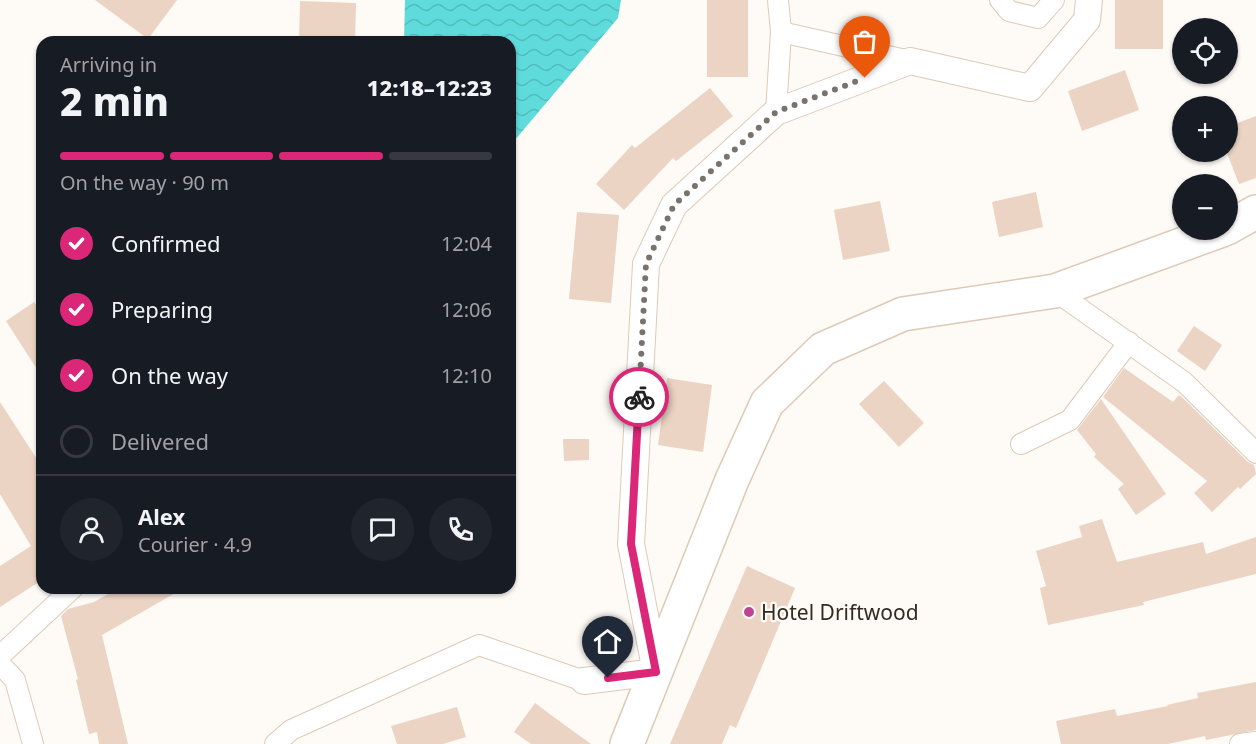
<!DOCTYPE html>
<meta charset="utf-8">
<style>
:root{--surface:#171b24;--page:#20242c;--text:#f1f3f6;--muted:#9ea1a6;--line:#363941;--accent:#db2777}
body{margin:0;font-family:"Noto Sans",sans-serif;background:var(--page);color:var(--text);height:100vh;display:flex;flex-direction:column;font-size:22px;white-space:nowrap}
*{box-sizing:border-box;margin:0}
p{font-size:20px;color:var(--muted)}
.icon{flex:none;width:33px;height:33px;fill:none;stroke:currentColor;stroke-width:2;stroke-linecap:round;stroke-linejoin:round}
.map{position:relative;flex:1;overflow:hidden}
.side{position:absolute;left:36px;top:36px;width:480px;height:558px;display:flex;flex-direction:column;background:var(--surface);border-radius:18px;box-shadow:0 2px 4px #0004}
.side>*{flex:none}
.tools{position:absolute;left:1172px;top:18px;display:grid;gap:12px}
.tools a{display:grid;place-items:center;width:66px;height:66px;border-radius:50%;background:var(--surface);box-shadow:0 2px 4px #0004;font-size:30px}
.pin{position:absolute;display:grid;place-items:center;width:51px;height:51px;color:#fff;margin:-62px -26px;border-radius:50% 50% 50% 0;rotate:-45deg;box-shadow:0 0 6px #0007}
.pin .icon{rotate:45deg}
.courier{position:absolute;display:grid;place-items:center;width:60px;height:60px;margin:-30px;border:4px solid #db2777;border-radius:50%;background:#fff;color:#222;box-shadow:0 2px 8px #0007}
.overview em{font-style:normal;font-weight:800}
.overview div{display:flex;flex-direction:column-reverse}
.overview{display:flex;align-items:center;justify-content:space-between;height:102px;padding:0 24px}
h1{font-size:39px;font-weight:800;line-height:45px}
.bar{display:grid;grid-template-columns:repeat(4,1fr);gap:9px 6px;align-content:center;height:72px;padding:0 24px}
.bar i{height:8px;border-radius:4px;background:var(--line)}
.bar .selected{background:var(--accent)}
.bar p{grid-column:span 4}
.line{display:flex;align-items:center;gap:15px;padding:0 24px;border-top:2px solid var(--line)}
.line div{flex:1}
.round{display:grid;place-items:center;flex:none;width:63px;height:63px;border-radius:32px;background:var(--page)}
ol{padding:0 24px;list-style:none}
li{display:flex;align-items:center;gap:18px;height:66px}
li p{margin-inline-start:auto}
li .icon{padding:6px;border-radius:50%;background:var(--accent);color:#fff;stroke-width:4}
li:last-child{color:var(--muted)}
li i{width:33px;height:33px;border:3px solid var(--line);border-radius:50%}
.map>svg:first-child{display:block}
.water{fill:url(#water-waves)}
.building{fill:#ebd4c3}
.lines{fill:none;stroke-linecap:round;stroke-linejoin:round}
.minor-casing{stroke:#ddcab7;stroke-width:22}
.tertiary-casing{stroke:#ddcab7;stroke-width:28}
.trunk-casing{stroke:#ddcab7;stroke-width:36}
.minor{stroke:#fff;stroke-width:20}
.tertiary{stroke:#fff;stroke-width:26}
.trunk{stroke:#fff;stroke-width:33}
.done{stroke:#79736d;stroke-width:6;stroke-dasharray:0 10.8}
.route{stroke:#db2777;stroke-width:8}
.poi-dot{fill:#bf4393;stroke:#fefaf6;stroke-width:2}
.labels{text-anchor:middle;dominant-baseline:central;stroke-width:4.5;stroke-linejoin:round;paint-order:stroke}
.poi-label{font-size:21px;fill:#322a23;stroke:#fefaf6;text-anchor:start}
</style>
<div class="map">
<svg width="1256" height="744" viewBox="0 0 1256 744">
<defs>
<pattern id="water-waves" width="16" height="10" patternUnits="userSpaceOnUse" patternTransform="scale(1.5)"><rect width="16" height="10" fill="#5fdbdb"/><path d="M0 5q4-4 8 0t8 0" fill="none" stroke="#53bcbc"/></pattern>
</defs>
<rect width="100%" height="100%" fill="#fefaf6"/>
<polygon class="water" points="405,0 621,0 618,18 514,141 510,140 510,42 404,42"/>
<g class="building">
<polygon points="95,0 177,0 148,39"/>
<rect x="707" y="0" width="41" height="77"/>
<rect x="1115" y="0" width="48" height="49"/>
<polygon points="300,1 356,3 355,42 299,42"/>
<polygon points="1125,70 1139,110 1082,131 1068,91"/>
<polygon points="710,88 733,116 676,161 673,158 624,210 596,184 632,145 635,148"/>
<polygon points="1256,116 1256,178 1239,184 1227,153 1227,127"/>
<polygon points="1036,192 1043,227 999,237 992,202"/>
<polygon points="880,201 890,251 843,260 834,210"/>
<polygon points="577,212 619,215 611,303 569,299"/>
<polygon points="34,302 42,314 42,377 6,321"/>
<polygon points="1194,326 1222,345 1205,371 1177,351"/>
<polygon points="1124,368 1173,402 1179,395 1184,399 1248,462 1254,465 1256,474 1240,489 1238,487 1212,512 1194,493 1207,481 1103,397"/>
<polygon points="667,378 712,385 703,452 658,445"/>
<polygon points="884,381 924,423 899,447 859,404"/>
<polygon points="1101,399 1166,494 1136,515 1118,489 1124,484 1094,457 1096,454 1077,430"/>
<polygon points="0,402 42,467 42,580 0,607 0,566 31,546 0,494"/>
<polygon points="563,439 589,439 589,460 564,461"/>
<polygon points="1102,519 1117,562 1203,542 1206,554 1256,537 1256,574 1143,602 1144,605 1048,625 1040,588 1046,586 1036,551 1082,537 1079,526"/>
<polygon points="747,566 795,588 736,728 730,725 722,744 670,744"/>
<polygon points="119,588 184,588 102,635 128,744 99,744 97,732 89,734 76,680 78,679 61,616 68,609 94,602"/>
<polygon points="1256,682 1256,730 1206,740 1205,736 1168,744 1061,744 1056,721 1115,709 1117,716 1168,706 1167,705 1198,698 1197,693"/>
<polygon points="535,703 566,726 591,744 531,744 514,732"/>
<polygon points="457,707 466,737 443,744 397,744 391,726"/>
</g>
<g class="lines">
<g class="minor-casing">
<g id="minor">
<polyline points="1000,0 1009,11 1038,18 1054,0"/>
<polyline points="781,32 910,61"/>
<polyline points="776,112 781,32 778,0"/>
<polyline points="1055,291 1184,382 1256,453"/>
<polyline points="1021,444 1070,420 1129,342"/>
<polyline points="0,656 73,588"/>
<polyline points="0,664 15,680 33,744"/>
<polyline points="275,744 291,730 479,645 584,681"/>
<polyline points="1240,744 1256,742"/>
</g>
</g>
<g class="tertiary-casing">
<polyline id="tertiary" points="584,681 656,672 631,544 646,264 674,205 776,112 910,61 1030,88 1087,20 1089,0"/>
</g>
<g class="trunk-casing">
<g id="trunk">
<polyline points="1227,228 1256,212"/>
<polyline points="627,744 732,480 767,403 823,349 903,314 1055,291 1222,230"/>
</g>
</g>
<use href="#minor" class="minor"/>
<use href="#tertiary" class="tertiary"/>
<use href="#trunk" class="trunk"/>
</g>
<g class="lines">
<polyline class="done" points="639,397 646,264 674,205 776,112 865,78"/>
<polyline class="route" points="608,678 656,672 631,544 639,397"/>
</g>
<circle class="poi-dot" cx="749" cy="612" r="6"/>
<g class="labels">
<g class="poi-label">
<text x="761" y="612">Hotel Driftwood</text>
</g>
</g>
</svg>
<div class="tools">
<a><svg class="icon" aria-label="locate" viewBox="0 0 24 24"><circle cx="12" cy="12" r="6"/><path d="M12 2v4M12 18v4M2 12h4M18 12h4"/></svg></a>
<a>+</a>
<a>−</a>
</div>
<div class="pin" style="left:865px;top:78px;background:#ea580c"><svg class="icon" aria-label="bag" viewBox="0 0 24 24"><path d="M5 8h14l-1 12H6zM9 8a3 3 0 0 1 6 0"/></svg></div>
<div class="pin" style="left:608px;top:678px;background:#1f2937"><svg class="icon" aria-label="home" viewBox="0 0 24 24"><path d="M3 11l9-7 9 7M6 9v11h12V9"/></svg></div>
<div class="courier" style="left:639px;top:397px"><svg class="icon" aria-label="bike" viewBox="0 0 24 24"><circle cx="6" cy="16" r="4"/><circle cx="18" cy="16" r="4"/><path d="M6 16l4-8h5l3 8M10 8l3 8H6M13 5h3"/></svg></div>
<section class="side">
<div class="overview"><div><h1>2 min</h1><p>Arriving in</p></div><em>12:18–12:23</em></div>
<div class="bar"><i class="selected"></i><i class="selected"></i><i class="selected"></i><i></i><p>On the way · 90 m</p></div>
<ol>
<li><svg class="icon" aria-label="check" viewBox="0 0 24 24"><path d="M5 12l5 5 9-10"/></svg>Confirmed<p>12:04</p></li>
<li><svg class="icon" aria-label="check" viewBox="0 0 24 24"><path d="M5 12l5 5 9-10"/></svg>Preparing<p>12:06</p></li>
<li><svg class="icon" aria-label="check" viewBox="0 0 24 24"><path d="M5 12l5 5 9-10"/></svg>On the way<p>12:10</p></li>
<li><i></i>Delivered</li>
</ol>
<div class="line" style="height:108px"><a class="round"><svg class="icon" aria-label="person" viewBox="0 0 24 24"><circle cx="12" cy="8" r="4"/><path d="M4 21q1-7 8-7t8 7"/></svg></a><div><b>Alex</b><p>Courier · 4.9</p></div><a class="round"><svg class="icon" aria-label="chat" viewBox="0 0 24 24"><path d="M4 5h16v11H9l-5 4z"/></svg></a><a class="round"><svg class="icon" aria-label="phone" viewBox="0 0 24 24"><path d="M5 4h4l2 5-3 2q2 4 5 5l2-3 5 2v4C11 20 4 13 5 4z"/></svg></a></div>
</section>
</div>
